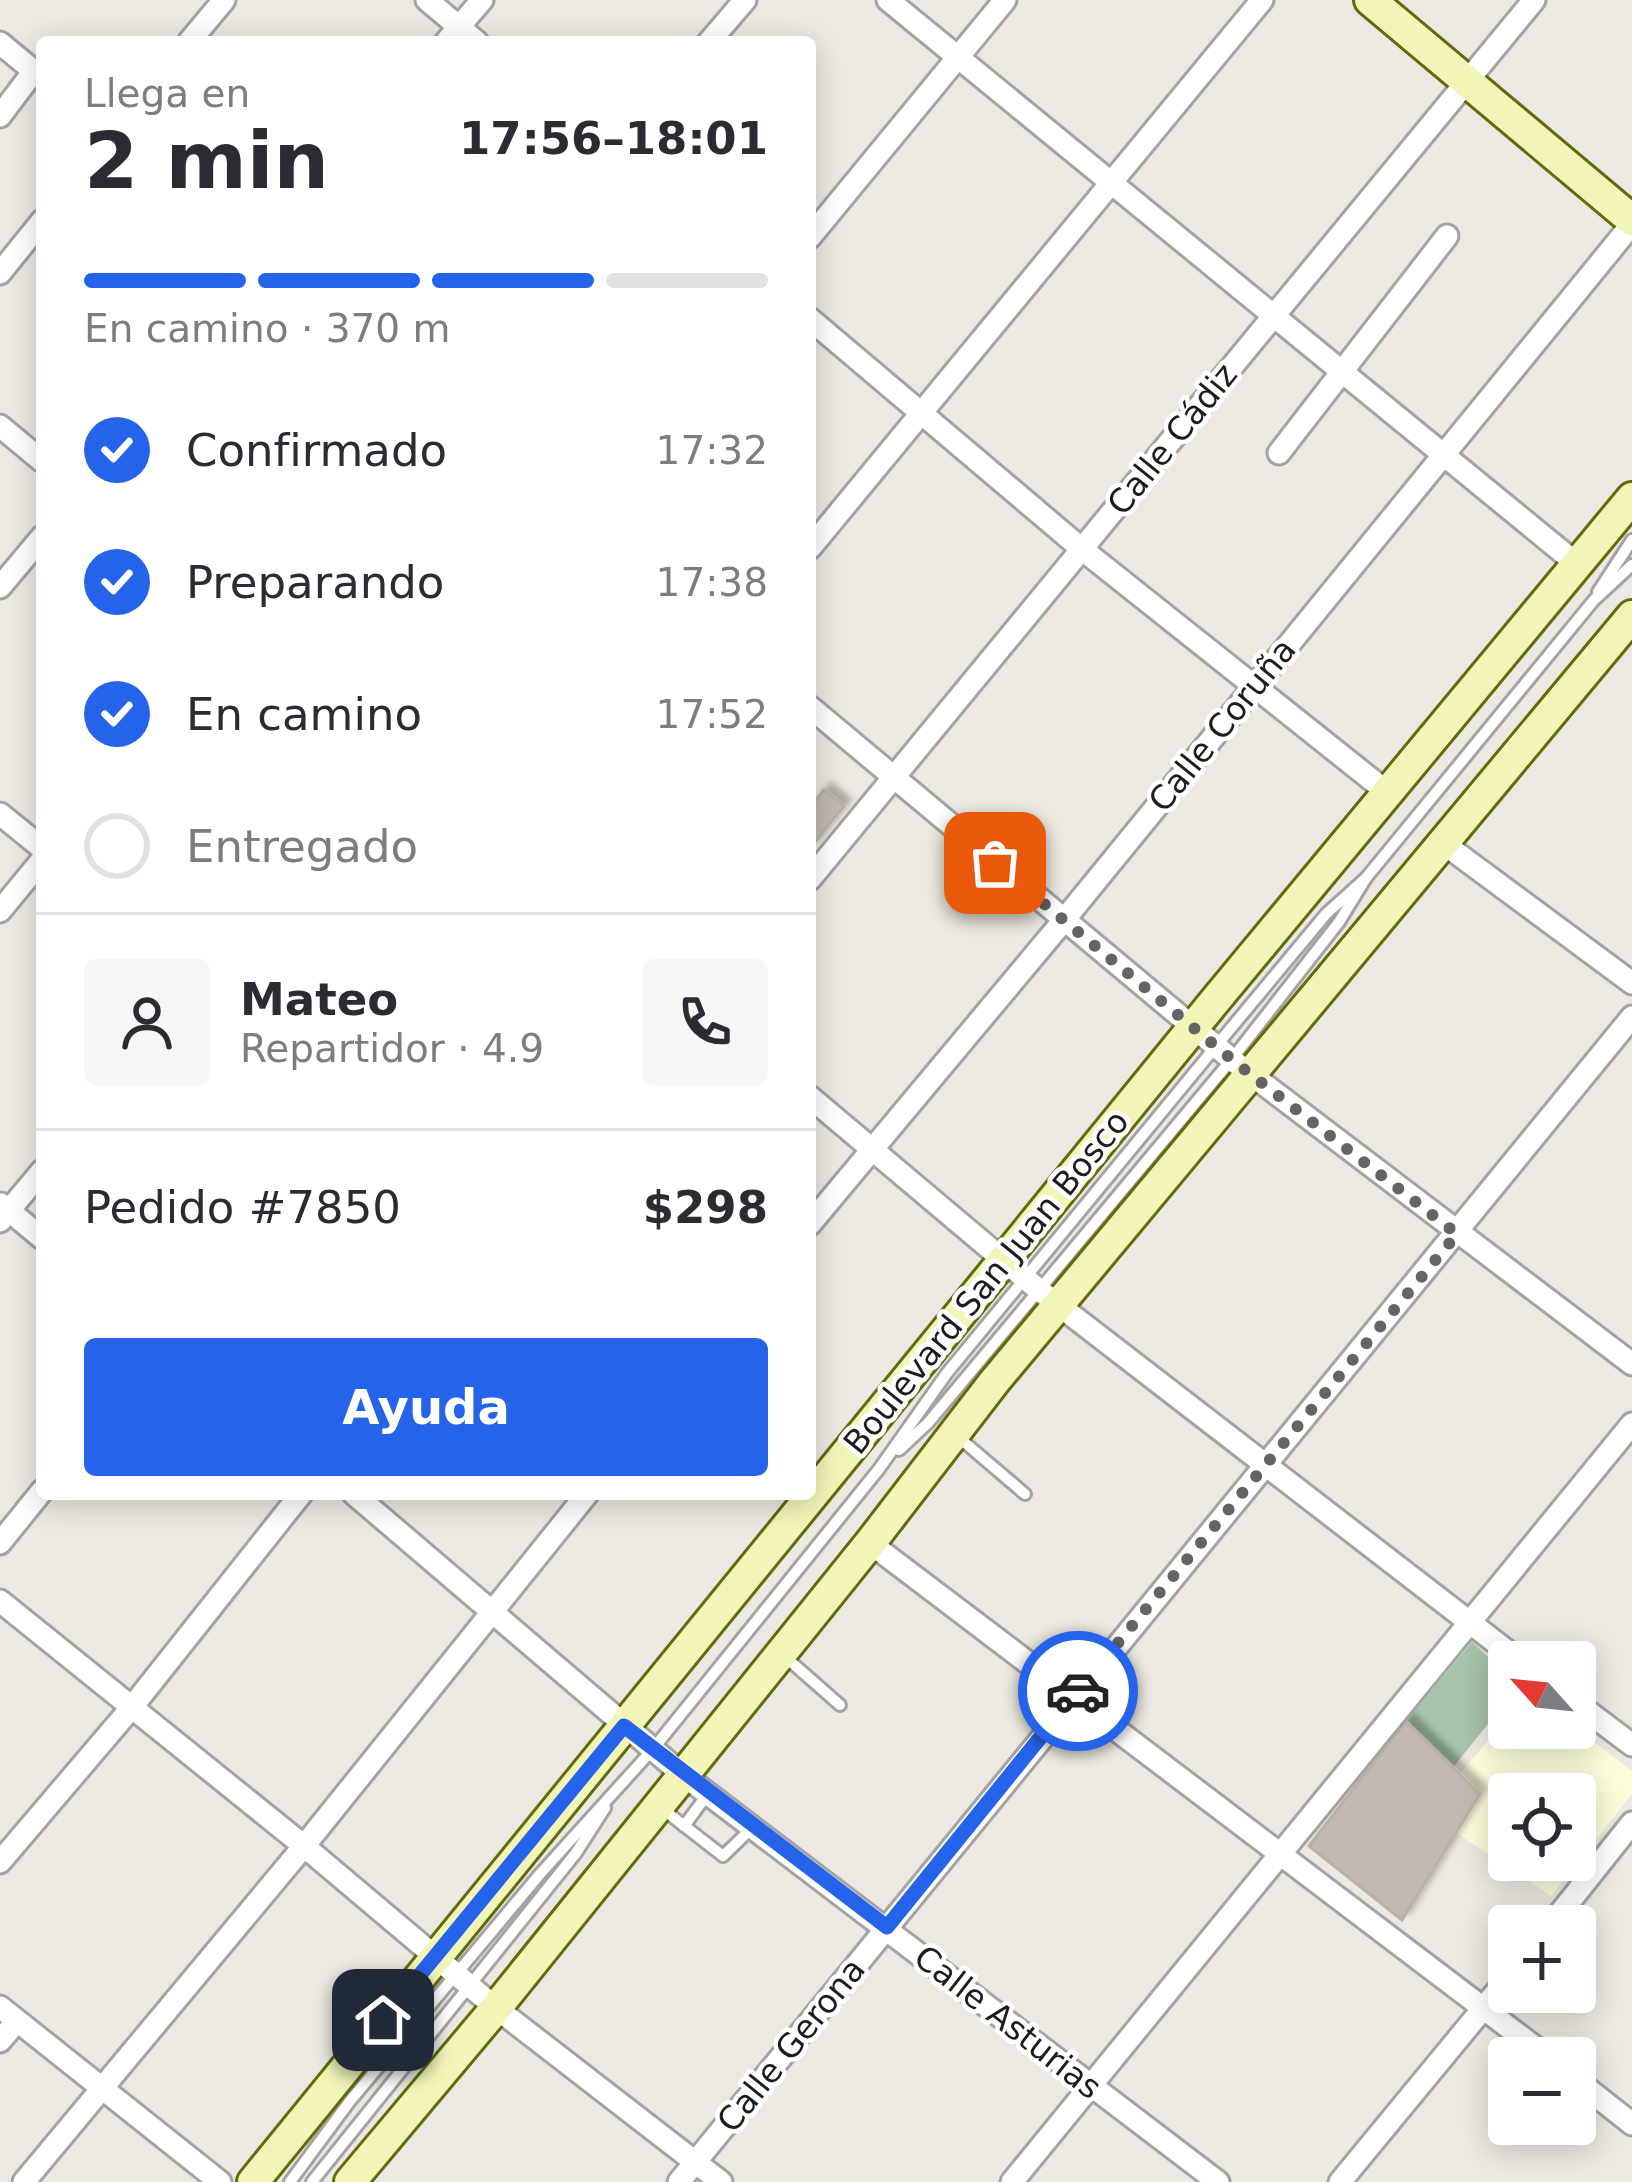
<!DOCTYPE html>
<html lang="es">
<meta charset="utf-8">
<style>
:root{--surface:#fff;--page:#f7f7f7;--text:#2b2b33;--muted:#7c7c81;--line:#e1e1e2;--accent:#2563eb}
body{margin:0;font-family:"DejaVu Sans",sans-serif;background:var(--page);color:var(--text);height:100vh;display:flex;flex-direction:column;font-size:45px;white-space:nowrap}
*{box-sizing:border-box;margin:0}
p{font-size:39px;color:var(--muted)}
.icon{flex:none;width:66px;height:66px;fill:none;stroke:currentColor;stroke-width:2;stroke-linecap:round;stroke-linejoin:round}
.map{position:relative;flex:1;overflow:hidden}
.panel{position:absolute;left:36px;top:36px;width:780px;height:1464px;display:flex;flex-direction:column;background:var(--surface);border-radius:12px;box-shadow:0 6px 30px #0003}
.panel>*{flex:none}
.needle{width:78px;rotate:297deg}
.fabs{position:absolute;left:1488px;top:1641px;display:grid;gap:24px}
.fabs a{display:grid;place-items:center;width:108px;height:108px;border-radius:12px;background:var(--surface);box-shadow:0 6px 30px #0003;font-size:60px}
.pin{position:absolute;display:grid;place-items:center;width:102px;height:102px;color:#fff;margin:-51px;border-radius:24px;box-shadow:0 6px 18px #0006}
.courier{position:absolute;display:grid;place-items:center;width:120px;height:120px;margin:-60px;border:9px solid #2563eb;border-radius:50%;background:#fff;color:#222;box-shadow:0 3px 15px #0007}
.head em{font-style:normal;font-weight:800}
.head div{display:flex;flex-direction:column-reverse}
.head{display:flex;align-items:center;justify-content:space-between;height:204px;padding:0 48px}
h1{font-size:78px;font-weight:800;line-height:90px}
.bar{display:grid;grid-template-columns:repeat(4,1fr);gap:18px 12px;align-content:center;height:144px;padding:0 48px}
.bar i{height:15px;border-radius:9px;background:var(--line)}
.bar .selected{background:var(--accent)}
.bar p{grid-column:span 4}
.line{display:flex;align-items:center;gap:30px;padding:0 48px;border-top:3px solid var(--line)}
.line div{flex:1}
.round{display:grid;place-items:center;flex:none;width:126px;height:126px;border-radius:12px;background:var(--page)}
ol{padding:0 48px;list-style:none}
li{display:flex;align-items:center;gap:36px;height:132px}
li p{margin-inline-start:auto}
li .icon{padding:12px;border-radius:50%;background:var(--accent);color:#fff;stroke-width:4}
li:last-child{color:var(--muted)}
li i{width:66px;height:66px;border:6px solid var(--line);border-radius:50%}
.cta{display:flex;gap:24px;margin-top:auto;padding:24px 48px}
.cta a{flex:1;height:138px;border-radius:12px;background:var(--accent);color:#fff;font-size:48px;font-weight:800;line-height:138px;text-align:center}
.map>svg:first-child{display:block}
.education{fill:#fdfcdb;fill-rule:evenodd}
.cemetery{fill:#a5c4a9}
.building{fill:#c1b8b2;stroke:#bdafa5;stroke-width:3;filter:url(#shadow)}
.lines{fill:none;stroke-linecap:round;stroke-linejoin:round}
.lane-casing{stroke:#a3a3a3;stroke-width:16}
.street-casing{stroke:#a3a3a3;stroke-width:27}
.secondary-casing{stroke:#626a0b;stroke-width:36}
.lane{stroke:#fff;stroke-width:10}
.street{stroke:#fff;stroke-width:21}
.secondary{stroke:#f3f5b8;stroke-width:30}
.done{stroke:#656461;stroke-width:12;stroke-dasharray:0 21.6}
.route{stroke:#2563eb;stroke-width:15}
.labels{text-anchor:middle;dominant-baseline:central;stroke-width:9;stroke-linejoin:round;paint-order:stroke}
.street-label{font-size:33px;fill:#1c1c1c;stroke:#fff}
</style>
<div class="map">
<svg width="1632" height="2182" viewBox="0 0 1632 2182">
<defs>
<filter id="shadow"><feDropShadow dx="7" dy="-7" stdDeviation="3" flood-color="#0004"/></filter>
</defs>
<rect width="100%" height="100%" fill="#ede9e2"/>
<path class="education" d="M1509,1716V1728L1575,1727L1632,1771V1794L1551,1896L1455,1832L1459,1775ZM1509,1794H1575V1860H1509Z"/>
<polygon class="cemetery" points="1472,1642 1509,1675 1509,1698 1454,1766 1406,1721"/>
<g class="building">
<polygon points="824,790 844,806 810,848 810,807"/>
<polygon points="1406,1721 1480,1794 1402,1920 1309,1846"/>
</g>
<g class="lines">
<g class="lane-casing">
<g id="lane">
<polyline points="1598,592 1632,540"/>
<polyline points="957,1436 1025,1494"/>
<polyline points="899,1450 928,1423 1232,1059 1339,922 1366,878 1594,600 1632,565"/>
<polyline points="783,1655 840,1705"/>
<polyline points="660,1807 723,1856 753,1827"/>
<polyline points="684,1826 707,1795"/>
<polyline points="290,2182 350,2101 540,1874 653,1749 879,1469 947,1373 1217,1045 1326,914 1366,878"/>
<polyline points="312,2182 576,1853 605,1808"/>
</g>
</g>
<g class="street-casing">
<g id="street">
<polyline points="427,0 477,42"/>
<polyline points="888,0 1577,564"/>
<polyline points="189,42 224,0"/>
<polyline points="446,42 482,0"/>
<polyline points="709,42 745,0"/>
<polyline points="0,43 41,77"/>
<polyline points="0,116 34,71"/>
<polyline points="810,237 1005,0"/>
<polyline points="0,273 42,221"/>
<polyline points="810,319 1083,550 1387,792"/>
<polyline points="0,426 42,461"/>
<polyline points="1279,453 1447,236"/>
<polyline points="810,548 1262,0"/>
<polyline points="0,587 42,537"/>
<polyline points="810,707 1236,1063 1632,1364"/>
<polyline points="0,814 42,848"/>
<polyline points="1443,843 1632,983"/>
<polyline points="810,879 1534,0"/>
<polyline points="0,911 42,860"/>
<polyline points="810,1097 1039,1290 1521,1662"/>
<polyline points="1,1204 42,1238"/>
<polyline points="0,1221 42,1171"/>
<polyline points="810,1224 1064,920 1632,224"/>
<polyline points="354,1494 682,1774 1218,2182"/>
<polyline points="0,1543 42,1491"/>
<polyline points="870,1543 1549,2058"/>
<polyline points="0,1601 304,1846 496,2008 721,2182"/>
<polyline points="1575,1702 1632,1745"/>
<polyline points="0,1862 132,1707 301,1494"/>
<polyline points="1550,1926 1632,1823"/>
<polyline points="0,2007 220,2182"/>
<polyline points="0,2041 17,2021"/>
<polyline points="1575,2079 1632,2124"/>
<polyline points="24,2182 304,1846 587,1494"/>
<polyline points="679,2182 1632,1017"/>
<polyline points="1012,2182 1632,1424"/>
<polyline points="1340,2182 1509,1977"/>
</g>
</g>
<g class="secondary-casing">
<g id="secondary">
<polyline points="1370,0 1632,220"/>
<polyline points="253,2182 1214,1002 1632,498"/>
<polyline points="350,2182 496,2008 870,1543 994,1382 1632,616"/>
</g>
</g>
<use href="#lane" class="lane"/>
<use href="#street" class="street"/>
<use href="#secondary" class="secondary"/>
</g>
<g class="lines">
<polyline class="done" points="995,863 1236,1063 1457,1234 1078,1691"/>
<polyline class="route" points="383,2020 624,1726 887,1927 1078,1691"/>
</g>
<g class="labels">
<g class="street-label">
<text transform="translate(1172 439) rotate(-51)">Calle Cádiz</text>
<text transform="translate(1222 725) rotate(-51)">Calle Coruña</text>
<text transform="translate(986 1282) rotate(-51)">Boulevard San Juan Bosco</text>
<text transform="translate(1008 2022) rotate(38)">Calle Asturias</text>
<text transform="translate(791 2045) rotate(-51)">Calle Gerona</text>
</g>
</g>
</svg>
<div class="fabs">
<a><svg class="needle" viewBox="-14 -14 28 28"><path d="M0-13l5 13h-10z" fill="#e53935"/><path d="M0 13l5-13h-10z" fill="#7c7c81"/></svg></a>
<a><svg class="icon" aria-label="locate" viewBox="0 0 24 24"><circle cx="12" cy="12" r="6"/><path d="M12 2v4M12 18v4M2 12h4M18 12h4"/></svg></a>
<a>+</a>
<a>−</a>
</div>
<div class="pin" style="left:995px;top:863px;background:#ea580c"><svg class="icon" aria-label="bag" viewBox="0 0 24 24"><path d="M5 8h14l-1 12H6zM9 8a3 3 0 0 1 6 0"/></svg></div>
<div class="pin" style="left:383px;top:2020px;background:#1f2937"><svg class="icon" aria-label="home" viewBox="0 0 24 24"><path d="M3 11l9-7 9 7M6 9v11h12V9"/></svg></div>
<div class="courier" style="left:1078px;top:1691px"><svg class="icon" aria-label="car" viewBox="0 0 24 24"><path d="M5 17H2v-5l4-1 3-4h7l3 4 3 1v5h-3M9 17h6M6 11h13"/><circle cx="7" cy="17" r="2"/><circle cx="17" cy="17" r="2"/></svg></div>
<section class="panel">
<div class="head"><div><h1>2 min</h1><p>Llega en</p></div><em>17:56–18:01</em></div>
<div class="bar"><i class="selected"></i><i class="selected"></i><i class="selected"></i><i></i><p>En camino · 370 m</p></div>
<ol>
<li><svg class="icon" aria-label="check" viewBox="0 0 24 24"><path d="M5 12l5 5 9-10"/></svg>Confirmado<p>17:32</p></li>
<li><svg class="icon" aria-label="check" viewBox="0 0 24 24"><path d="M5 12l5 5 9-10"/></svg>Preparando<p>17:38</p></li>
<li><svg class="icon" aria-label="check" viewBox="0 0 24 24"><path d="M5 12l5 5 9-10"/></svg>En camino<p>17:52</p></li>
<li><i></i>Entregado</li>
</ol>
<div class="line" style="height:216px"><a class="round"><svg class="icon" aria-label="person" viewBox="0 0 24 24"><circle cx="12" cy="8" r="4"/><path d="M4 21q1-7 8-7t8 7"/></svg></a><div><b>Mateo</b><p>Repartidor · 4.9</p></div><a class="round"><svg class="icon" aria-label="phone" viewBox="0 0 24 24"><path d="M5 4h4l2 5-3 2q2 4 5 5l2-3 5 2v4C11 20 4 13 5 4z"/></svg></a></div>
<div class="line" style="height:156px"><div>Pedido #7850</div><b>$298</b></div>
<div class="cta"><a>Ayuda</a></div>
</section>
</div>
